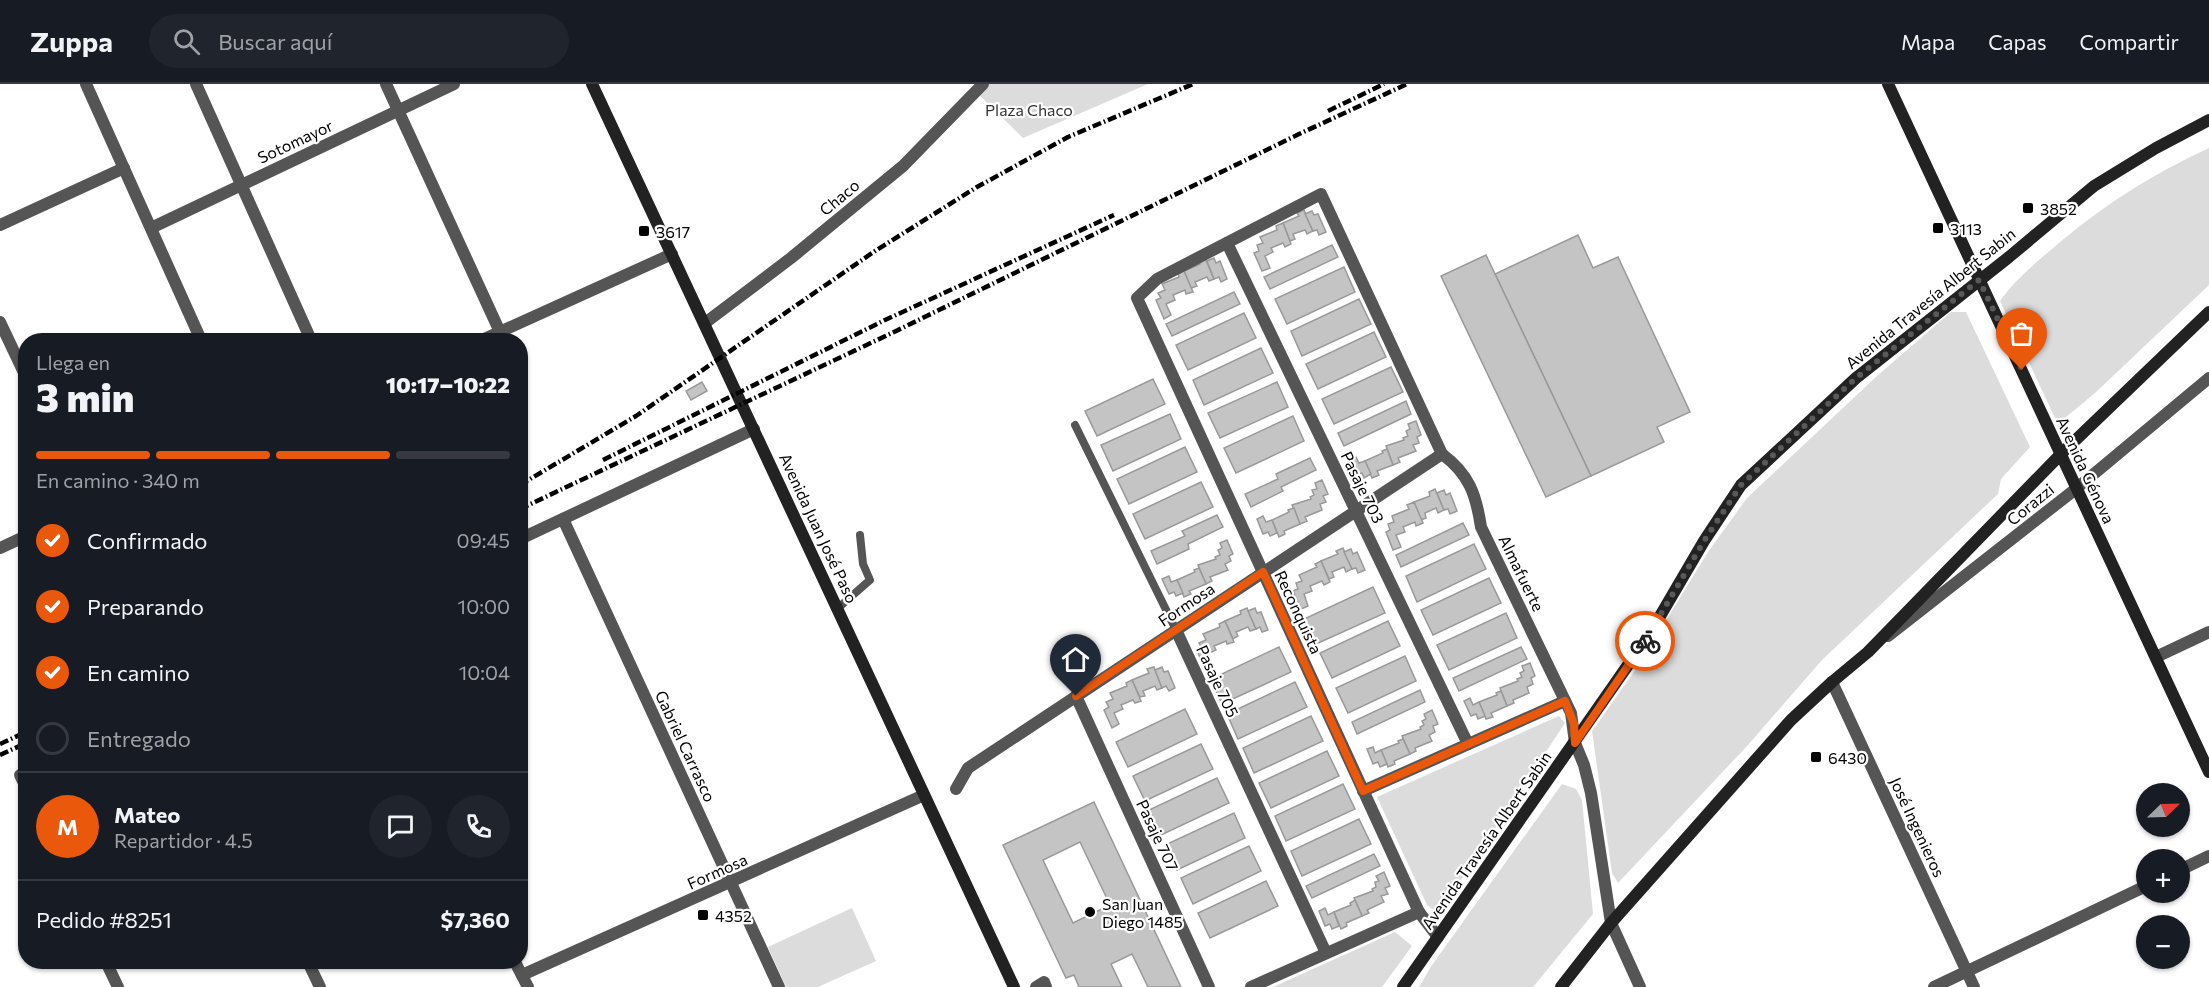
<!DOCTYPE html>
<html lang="es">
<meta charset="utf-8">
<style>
:root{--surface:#171b24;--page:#20242c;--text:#f1f3f6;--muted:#9ea1a6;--line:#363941;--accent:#ea580c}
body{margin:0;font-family:Commissioner,sans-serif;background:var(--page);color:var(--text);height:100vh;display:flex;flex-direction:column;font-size:22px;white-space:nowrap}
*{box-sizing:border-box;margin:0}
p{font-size:20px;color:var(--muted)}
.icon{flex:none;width:33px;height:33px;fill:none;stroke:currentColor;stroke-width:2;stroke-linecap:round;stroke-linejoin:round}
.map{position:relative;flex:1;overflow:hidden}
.side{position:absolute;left:18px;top:249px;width:510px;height:636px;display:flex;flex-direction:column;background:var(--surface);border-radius:24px;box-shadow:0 2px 4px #0004}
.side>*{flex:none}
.needle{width:39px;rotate:67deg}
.controls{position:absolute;left:2136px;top:699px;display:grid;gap:12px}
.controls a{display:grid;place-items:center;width:54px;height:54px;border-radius:50%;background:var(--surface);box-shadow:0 2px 4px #0004;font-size:30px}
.pin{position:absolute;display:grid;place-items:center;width:51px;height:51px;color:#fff;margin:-62px -26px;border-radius:50% 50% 50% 0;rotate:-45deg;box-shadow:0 0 6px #0007}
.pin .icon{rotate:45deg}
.courier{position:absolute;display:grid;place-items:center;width:60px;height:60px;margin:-30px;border:4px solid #ea580c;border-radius:50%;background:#fff;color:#222;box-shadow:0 2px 8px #0007}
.summary em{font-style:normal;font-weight:800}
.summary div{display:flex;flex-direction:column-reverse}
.summary{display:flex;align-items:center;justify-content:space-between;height:102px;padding:0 18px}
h1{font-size:39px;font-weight:800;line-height:45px}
.bar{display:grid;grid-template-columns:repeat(4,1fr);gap:9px 6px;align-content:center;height:72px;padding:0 18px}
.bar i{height:8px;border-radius:4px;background:var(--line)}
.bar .on{background:var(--accent)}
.bar p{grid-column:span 4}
.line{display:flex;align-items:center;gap:15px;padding:0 18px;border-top:2px solid var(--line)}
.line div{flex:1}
.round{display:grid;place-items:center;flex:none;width:63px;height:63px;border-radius:32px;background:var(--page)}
ol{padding:0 18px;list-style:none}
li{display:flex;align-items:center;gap:18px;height:66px}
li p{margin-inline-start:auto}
li .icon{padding:6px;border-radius:50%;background:var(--accent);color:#fff;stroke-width:4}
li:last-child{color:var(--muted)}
li i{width:33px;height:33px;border:3px solid var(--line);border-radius:50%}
header{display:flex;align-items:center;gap:36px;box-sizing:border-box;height:84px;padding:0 30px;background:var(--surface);border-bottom:2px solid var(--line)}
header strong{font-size:28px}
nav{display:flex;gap:33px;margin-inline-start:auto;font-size:21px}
.search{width:420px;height:54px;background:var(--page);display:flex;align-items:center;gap:15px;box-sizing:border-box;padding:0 21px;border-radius:33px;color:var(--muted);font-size:22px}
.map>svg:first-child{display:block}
.green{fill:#dcdcdc}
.building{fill:#c4c4c4;stroke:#999;stroke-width:1.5;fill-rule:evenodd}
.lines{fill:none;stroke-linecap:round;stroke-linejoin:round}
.lane{stroke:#555;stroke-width:8}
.street{stroke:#555;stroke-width:12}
.secondary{stroke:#222;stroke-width:12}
.rail{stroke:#000;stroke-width:4.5;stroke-dasharray:9 3 1.5 3;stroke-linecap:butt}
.done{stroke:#595959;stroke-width:6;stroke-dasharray:0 10.8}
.route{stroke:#ea580c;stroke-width:8}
.poi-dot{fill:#000;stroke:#fff;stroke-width:2}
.labels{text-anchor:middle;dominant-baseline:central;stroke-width:4.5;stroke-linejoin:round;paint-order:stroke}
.park-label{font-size:16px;fill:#333;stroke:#fff}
.street-label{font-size:16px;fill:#000;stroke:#fff}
.poi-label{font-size:16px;fill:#000;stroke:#fff;text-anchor:start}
</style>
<header>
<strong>Zuppa</strong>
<div class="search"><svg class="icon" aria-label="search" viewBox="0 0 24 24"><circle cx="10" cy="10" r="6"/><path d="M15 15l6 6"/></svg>Buscar aquí</div>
<nav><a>Mapa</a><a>Capas</a><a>Compartir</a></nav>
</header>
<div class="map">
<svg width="2209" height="903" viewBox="0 0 2209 903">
<rect width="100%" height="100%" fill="#fff"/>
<g class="green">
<polygon points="983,0 1148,0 1023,54 975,7"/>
<path d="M2209,64V201L2095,309L2065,334H2055L2000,217C2014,197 2033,181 2052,165C2102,122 2149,92 2209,64Z"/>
<polygon points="1951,228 1966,228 2030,363 2001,395 1998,410 1822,576 1748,661 1618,799 1612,789 1592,647 1636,585 1708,468 1747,414 1877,292"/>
<polygon points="1559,632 1565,639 1445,820 1438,826 1432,825 1427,821 1377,713"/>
<polygon points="1562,700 1576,705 1582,716 1593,830 1533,903 1419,903 1432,881"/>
<polygon points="852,824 876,877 818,903 786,903 768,863"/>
<polygon points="1395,848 1412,862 1382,903 1273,903"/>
</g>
<g class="building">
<polygon points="1304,126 1313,147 1307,150 1305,146 1293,150 1295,155 1290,157 1283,139 1299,132 1297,129"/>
<polygon points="1312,127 1314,131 1318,130 1326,148 1319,151 1317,146 1313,147 1305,130"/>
<polygon points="1283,139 1291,160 1285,163 1283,159 1271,164 1273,168 1265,172 1270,184 1262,187 1254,169 1259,167 1257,161 1263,159 1260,153 1277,146 1276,142"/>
<polygon points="1578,151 1593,184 1618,173 1690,328 1657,343 1664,358 1591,392 1495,190"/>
<polygon points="1332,161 1338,173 1270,205 1264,193"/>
<polygon points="1486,171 1591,392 1546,413 1441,192"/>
<polygon points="1205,174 1214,195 1209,197 1207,193 1195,198 1197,202 1191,204 1184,187 1200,180 1199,176"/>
<polygon points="1214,174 1216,179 1220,177 1227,195 1221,198 1219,193 1214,195 1207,177"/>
<polygon points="1344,183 1355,208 1287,240 1275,215"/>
<polygon points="1184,187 1193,208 1186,210 1185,206 1173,211 1175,216 1166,220 1171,231 1164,235 1156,216 1161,214 1158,209 1165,206 1162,200 1179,193 1178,189"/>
<polygon points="1234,208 1240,220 1172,252 1166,240"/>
<polygon points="1359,215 1371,240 1302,272 1291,247"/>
<polygon points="1244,229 1256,254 1188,286 1176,261"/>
<polygon points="1374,248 1386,273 1318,305 1306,280"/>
<polygon points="1261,264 1273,289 1204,321 1193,296"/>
<polygon points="1391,283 1403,308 1334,340 1322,315"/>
<polygon points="1153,295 1165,320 1097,352 1085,327"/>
<polygon points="702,298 707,307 691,316 686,307"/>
<polygon points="1277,298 1288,323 1220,354 1208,329"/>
<polygon points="1406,317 1411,330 1344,362 1338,349"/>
<polygon points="1170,330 1181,355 1113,387 1101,361"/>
<polygon points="1293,332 1304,357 1236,389 1224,364"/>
<polygon points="1416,337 1421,351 1417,353 1419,359 1413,361 1416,367 1398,374 1400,378 1393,381 1386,362 1404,356 1403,354 1408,352 1406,347 1410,345 1408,340"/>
<polygon points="1185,363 1197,388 1129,420 1117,395"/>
<polygon points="1387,365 1393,381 1377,387 1379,391 1372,394 1365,377 1383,369 1382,367"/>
<polygon points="1356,373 1359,379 1365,377 1371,390 1364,394 1362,389 1357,391 1350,376"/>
<polygon points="1310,374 1316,386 1281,403 1283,407 1251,423 1245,410 1278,395 1276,390"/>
<polygon points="1322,396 1328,410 1323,412 1326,418 1320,420 1322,426 1305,433 1307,437 1300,440 1292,421 1311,415 1310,413 1314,411 1312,406 1317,405 1315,399"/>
<polygon points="1201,398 1213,423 1145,455 1133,430"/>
<polygon points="1435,405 1444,426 1438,429 1436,424 1425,429 1426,434 1421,436 1414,418 1430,412 1429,408"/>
<polygon points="1444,406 1446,411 1450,409 1457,427 1450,430 1448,425 1444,426 1437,409"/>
<polygon points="1414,418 1423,439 1416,442 1415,438 1403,443 1405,448 1396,451 1401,463 1393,466 1386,448 1390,446 1388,440 1394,438 1392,432 1409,425 1407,421"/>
<polygon points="1294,424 1300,440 1284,447 1285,450 1279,453 1272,436 1289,428 1288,426"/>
<polygon points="1217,431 1223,443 1188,460 1189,465 1157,480 1151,467 1185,452 1182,447"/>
<polygon points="1263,432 1266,438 1272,436 1277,449 1270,452 1268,448 1263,450 1257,435"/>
<polygon points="1463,439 1469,451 1401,483 1396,471"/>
<polygon points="1227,456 1233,470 1229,472 1231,477 1225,480 1228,486 1210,493 1212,497 1206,500 1198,481 1216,475 1215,473 1220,471 1218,466 1222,464 1220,459"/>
<polygon points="1474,460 1486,485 1417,518 1406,492"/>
<polygon points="1343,464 1352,485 1346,488 1344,483 1332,488 1334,493 1329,495 1321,477 1338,470 1336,467"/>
<polygon points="1351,465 1353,470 1357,468 1365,486 1358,489 1356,484 1352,485 1344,468"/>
<polygon points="1321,477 1330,498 1324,501 1322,497 1310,502 1312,507 1304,510 1308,522 1301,525 1293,507 1298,505 1296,499 1302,497 1299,491 1317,483 1315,480"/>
<polygon points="1199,484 1206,500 1189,507 1191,510 1184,513 1177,496 1195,488 1194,486"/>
<polygon points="1169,492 1171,498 1177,496 1183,509 1176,512 1174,508 1169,510 1162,495"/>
<polygon points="1489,494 1501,519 1433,551 1421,526"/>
<polygon points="1373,503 1385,529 1316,560 1304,535"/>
<polygon points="1247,524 1256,545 1250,547 1248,543 1236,548 1238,552 1233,555 1225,537 1241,530 1240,527"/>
<polygon points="1255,524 1257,529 1261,528 1268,546 1262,548 1260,543 1256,545 1248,527"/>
<polygon points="1506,529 1517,554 1449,586 1437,561"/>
<polygon points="1225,537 1234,558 1227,560 1226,557 1214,562 1216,566 1207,570 1212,581 1205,585 1197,567 1202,565 1199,559 1206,556 1203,550 1220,543 1219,540"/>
<polygon points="1388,537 1400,562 1332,594 1320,569"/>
<polygon points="1279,563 1291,588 1222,620 1211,595"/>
<polygon points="1521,563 1527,575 1459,607 1453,594"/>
<polygon points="1405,572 1416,597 1348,629 1336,604"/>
<polygon points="1530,579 1535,592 1531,594 1533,600 1527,603 1529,609 1513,616 1514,619 1507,622 1500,604 1518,597 1517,595 1522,593 1520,589 1524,587 1522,582"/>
<polygon points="1154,583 1162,604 1157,606 1155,602 1143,607 1145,612 1140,613 1132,596 1149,589 1147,585"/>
<polygon points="1162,583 1164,588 1168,587 1175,604 1169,607 1166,602 1162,604 1155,586"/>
<polygon points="1132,596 1141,617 1135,619 1133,616 1121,621 1123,625 1114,629 1119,640 1112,644 1104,626 1109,623 1106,618 1113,615 1110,609 1127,602 1126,599"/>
<polygon points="1295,598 1307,623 1238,655 1227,630"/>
<polygon points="1420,606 1425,618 1357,650 1352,638"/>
<polygon points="1501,607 1507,622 1491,629 1493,633 1486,635 1479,618 1497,611 1496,609"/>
<polygon points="1470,614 1473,621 1479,618 1485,632 1478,635 1476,630 1471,632 1464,617"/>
<polygon points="1185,625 1197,650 1128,683 1116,658"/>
<polygon points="1432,626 1438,640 1433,642 1435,648 1429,651 1432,657 1415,664 1416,667 1410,670 1402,652 1421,645 1420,643 1424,641 1422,637 1426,635 1424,630"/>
<polygon points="1311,632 1323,657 1254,689 1243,664"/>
<polygon points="1403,655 1410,670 1394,677 1395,680 1388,683 1381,666 1399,659 1398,657"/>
<polygon points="1201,660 1213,685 1145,717 1133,692"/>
<polygon points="1373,663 1375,669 1381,666 1387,680 1380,683 1378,678 1373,680 1367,665"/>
<polygon points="1327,667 1339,692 1271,724 1259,699"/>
<polygon points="1217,694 1229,719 1161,751 1149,726"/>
<polygon points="1343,700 1355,725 1286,757 1275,732"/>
<path d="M1094,718L1181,903H1148L1132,870L1111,880L1122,903H1079L1074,891L1066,894L1003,761ZM1080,758L1110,821L1073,839L1043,776Z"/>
<polygon points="1234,729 1245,754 1177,786 1165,761"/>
<polygon points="1359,735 1371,760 1302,792 1291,767"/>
<polygon points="1249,762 1261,787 1193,820 1181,794"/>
<polygon points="1374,770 1380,782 1312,814 1306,802"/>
<polygon points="1384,788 1390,802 1385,804 1388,810 1381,812 1384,818 1367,826 1369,829 1362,832 1354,814 1373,807 1372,805 1376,803 1375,798 1379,797 1376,792"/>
<polygon points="1266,797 1278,822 1210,854 1198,829"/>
<polygon points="1355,816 1362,832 1346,839 1347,842 1341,845 1334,828 1351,821 1350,819"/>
<polygon points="1325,824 1328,831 1334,828 1339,842 1332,845 1330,840 1325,842 1319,827"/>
</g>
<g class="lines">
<g class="lane">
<polyline points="1075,341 1176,546"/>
<polyline points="838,524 870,496 863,480 860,451"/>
</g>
<g class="street">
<polyline points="86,0 201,256"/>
<polyline points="196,0 311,256"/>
<polyline points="386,0 500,248"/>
<polyline points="0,141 124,84"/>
<polyline points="151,144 454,0"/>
<polyline points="1227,159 1468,660"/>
<polyline points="0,238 26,293"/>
<polyline points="705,239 791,174 903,82 983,0"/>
<polyline points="482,256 672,170"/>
<polyline points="563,435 779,903"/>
<polyline points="520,455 754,345"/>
<polyline points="0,464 26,452"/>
<polyline points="1176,546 1326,869"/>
<polyline points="1888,552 2077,404 2209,294"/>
<polyline points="2156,573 2209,548"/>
<polyline points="1832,598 1974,903"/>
<polyline points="1076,612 1209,903"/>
<polyline points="26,688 20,691 26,703"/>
<polyline points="956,705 968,684 1442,370"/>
<polyline points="1363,707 1565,617"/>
<polyline points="2180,786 2209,772"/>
<path d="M1438,853L1419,828L1137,214L1157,195L1321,110L1442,370C1469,390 1476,410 1481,443L1571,629L1575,659L1584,681L1591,709L1611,839L1640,903"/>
<polyline points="106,878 118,903"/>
<polyline points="308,878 320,903"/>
<polyline points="515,878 528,903"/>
<polyline points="522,891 924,711"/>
<polyline points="1036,903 1044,898 1046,903"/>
<polyline points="1251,903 1419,828"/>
<polyline points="1934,903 2146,802"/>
</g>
<g class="secondary">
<polyline points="592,0 1014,903"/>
<polyline points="1888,0 2209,688"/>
<polyline points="1403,903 1649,551 1704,457 1741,401 1856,294 2009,173 2094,102 2156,64 2209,36"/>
<polyline points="1561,903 1611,839 1791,636 1832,598 1868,568 2061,370 2209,228"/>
</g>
<g class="rail">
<polyline points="1328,27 1384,0"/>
<polyline points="603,376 885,236 1114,131"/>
<polyline points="520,401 636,332 875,167 977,103 1068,53 1193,0"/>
<polyline points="520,425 894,248 1297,51 1407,0"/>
<polyline points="0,660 26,648"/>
<polyline points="0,671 26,659"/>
</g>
</g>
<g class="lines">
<polyline class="done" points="1645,557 1704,457 1741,401 1856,294 1979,196 2022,286"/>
<polyline class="route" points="1076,612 1263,488 1363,707 1565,617 1574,640 1575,659 1645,557"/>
</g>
<g class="poi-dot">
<rect x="2022" y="118" width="12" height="12" rx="3"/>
<rect x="1932" y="138" width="12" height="12" rx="3"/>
<rect x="638" y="141" width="12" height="12" rx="3"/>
<rect x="1810" y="667" width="12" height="12" rx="3"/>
<circle cx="1090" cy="828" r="6"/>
<rect x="697" y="825" width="12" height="12" rx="3"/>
</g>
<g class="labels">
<g class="park-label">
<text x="1029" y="25">Plaza Chaco</text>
</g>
<g class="street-label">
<text transform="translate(295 57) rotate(-25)">Sotomayor</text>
<text transform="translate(839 113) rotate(-40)">Chaco</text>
<text transform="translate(1930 214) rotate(-39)">Avenida Travesía Albert Sabin</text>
<text transform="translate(2086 386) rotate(65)">Avenida Génova</text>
<text transform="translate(1363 403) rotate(64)">Pasaje 703</text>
<text transform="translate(2030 420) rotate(-39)">Corazzi</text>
<text transform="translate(819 444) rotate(65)">Avenida Juan José Paso</text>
<text transform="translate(1522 489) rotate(64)">Almafuerte</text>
<text transform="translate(1186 520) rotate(-34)">Formosa</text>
<text transform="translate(1299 528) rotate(65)">Reconquista</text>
<text transform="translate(1218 597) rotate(65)">Pasaje 705</text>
<text transform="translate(686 662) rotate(65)">Gabriel Carrasco</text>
<text transform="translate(1918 743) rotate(65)">José Ingenieros</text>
<text transform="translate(1158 751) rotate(65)">Pasaje 707</text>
<text transform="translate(1486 756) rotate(-55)">Avenida Travesía Albert Sabin</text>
<text transform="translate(717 787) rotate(-24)">Formosa</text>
</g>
<g class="poi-label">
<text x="2040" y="124">3852</text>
<text x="1950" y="144">3113</text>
<text x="656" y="147">3617</text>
<text x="1828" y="673">6430</text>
<text x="1102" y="819">San Juan<tspan x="1102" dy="18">Diego 1485</tspan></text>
<text x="715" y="831">4352</text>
</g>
</g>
</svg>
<div class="controls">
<a><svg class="needle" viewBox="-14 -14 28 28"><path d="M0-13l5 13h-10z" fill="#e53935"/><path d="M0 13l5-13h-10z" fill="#9ea1a6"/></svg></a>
<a>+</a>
<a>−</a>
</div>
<div class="pin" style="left:2022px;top:286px;background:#ea580c"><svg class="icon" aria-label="bag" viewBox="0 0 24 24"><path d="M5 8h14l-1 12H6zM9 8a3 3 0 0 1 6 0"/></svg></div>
<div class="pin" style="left:1076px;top:612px;background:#1f2937"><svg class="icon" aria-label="home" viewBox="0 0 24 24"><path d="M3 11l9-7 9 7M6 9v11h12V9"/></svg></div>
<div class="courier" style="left:1645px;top:557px"><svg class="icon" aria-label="bike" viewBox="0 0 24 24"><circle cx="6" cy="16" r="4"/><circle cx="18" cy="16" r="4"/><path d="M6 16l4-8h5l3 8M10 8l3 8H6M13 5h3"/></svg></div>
<section class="side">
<div class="summary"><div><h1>3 min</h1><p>Llega en</p></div><em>10:17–10:22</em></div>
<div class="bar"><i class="on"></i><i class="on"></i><i class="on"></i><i></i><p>En camino · 340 m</p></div>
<ol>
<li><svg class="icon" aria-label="check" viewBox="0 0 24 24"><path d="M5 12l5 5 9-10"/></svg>Confirmado<p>09:45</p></li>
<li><svg class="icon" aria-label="check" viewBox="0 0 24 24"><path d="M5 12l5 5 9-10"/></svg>Preparando<p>10:00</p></li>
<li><svg class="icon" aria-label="check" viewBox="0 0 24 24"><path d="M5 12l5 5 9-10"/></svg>En camino<p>10:04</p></li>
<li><i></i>Entregado</li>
</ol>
<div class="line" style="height:108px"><b class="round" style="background:var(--accent);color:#fff">M</b><div><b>Mateo</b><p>Repartidor · 4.5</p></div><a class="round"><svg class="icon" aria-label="chat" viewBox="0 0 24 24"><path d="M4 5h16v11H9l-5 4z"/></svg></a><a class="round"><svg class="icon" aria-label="phone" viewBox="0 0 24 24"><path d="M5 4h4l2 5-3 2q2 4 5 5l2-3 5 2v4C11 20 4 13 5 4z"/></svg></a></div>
<div class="line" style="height:78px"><div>Pedido #8251</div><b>$7,360</b></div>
</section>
</div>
